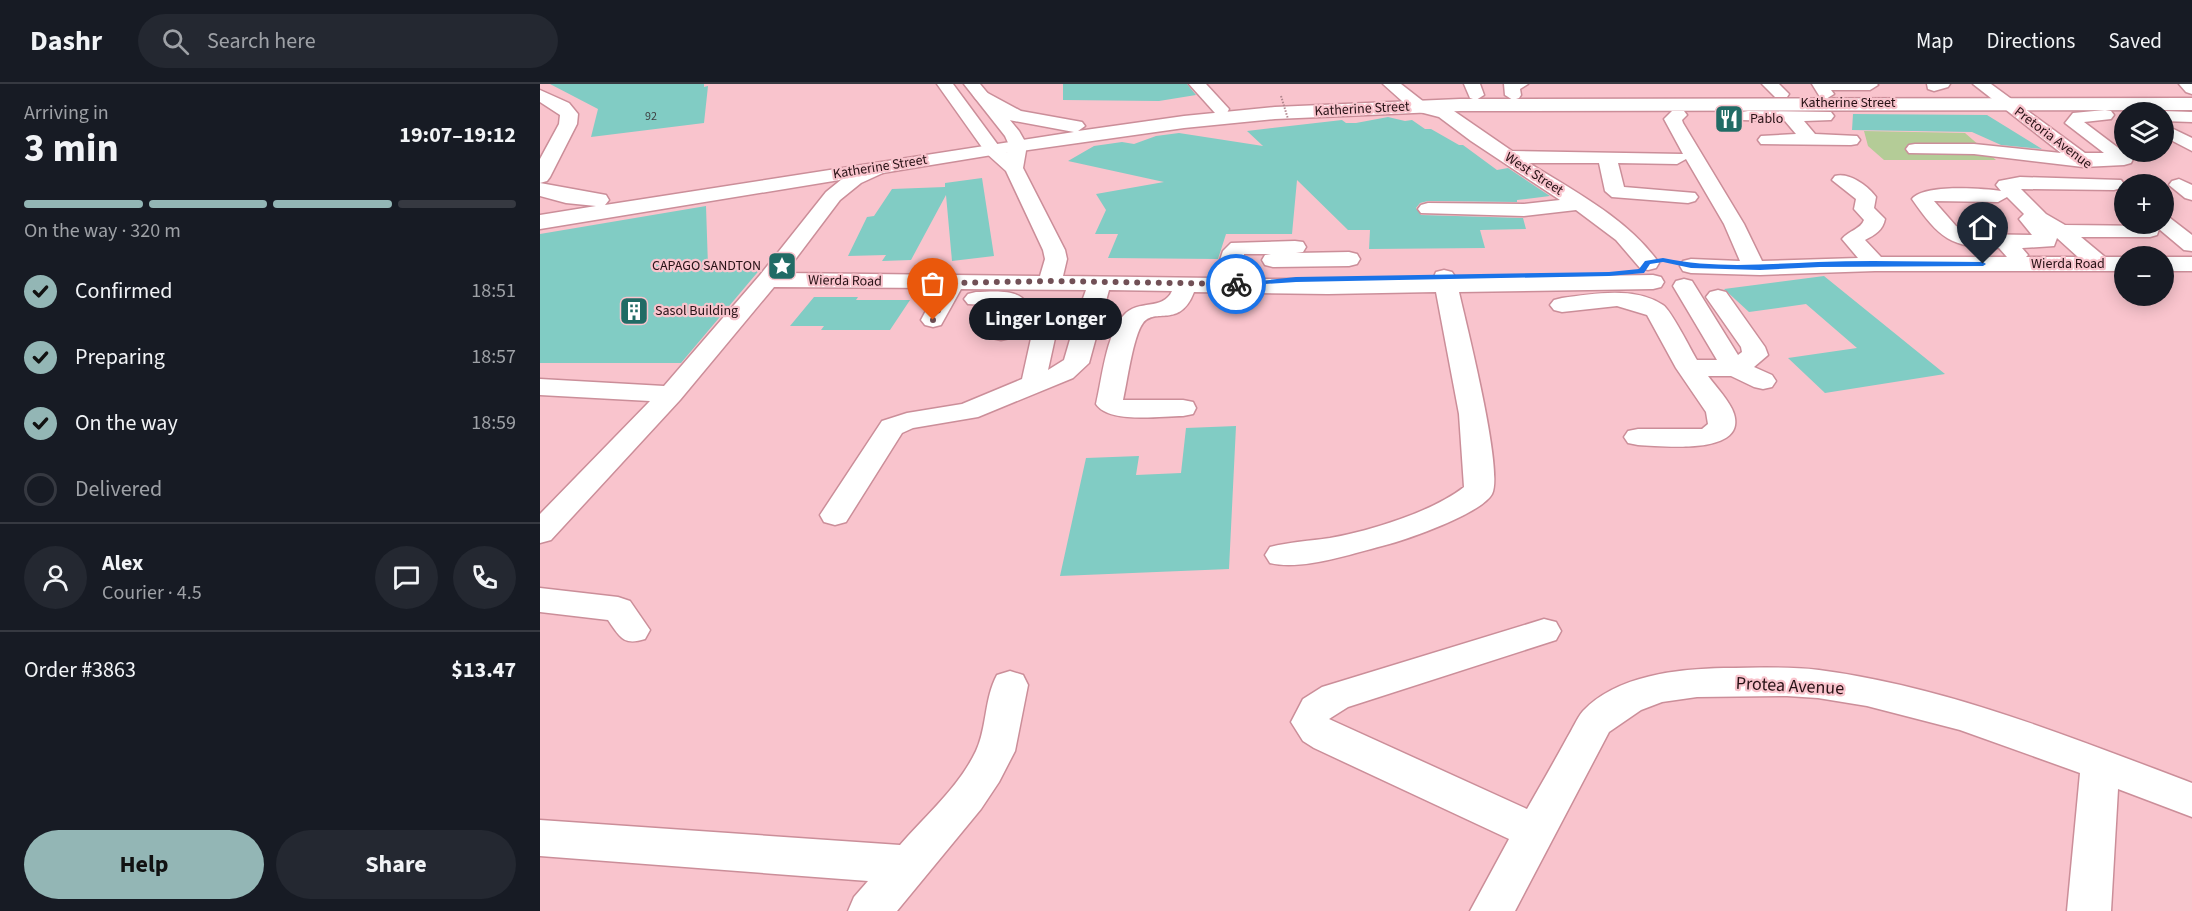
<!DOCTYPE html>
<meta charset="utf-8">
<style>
:root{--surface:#171b24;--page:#242831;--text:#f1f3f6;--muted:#9ea1a6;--line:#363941;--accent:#93b6b5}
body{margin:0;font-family:"Source Sans 3",sans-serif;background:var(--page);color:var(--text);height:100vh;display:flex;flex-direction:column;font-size:22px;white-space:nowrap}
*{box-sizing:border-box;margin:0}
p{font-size:20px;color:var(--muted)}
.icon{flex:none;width:33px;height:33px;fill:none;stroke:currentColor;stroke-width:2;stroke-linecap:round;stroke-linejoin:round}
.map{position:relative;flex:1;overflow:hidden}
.side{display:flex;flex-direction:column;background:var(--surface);width:540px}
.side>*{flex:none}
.tools{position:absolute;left:1574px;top:18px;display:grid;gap:12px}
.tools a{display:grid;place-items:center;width:60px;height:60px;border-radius:50%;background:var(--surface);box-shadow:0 3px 15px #0003;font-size:30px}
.pin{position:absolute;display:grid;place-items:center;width:51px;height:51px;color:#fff;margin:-62px -26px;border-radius:50% 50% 50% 0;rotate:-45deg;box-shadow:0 0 6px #0007}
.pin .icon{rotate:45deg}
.courier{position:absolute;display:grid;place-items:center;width:60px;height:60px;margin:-30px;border:4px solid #1a73e8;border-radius:50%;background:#fff;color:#222;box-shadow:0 2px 8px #0007}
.bubble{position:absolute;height:42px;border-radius:21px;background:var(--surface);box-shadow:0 3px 15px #0003;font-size:20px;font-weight:700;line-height:42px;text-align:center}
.overview em{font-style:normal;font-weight:700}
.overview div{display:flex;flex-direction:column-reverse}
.overview{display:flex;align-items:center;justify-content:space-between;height:102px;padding:0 24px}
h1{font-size:39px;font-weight:700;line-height:45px}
.bar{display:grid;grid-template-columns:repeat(4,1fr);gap:9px 6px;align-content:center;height:72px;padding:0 24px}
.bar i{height:8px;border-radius:4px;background:var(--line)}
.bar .current{background:var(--accent)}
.bar p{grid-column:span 4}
.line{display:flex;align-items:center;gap:15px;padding:0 24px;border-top:2px solid var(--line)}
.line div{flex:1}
.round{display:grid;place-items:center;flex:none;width:63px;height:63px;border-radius:32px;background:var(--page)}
ol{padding:0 24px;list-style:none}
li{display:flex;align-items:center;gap:18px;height:66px}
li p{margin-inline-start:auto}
li .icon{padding:6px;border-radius:50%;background:var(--accent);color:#111;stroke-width:4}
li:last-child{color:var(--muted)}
li i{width:33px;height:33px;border:3px solid var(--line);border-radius:50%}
.action{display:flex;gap:12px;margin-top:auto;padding:12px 24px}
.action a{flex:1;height:69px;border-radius:36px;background:var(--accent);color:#111;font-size:24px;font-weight:700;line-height:69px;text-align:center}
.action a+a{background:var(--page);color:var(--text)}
header{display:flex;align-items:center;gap:36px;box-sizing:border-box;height:84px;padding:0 30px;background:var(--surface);border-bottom:2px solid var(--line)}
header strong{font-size:28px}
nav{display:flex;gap:33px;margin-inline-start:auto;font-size:21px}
.search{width:420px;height:54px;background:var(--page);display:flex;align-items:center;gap:15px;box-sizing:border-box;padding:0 21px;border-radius:33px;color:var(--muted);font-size:22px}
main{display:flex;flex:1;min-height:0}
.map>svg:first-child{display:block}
.green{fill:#b4cc97}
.building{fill:#81ccc4}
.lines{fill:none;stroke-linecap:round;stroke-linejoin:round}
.minor-casing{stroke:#cb8e99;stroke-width:3}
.major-casing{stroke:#cb8e99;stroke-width:3}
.minor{fill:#fff;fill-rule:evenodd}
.major{fill:#fff;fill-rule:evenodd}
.path-bridge{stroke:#b0858d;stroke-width:2;stroke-dasharray:1.5 1.5;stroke-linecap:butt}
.route{fill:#1a73e8}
.done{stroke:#715056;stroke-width:6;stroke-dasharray:0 10.8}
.labels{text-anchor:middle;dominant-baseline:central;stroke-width:4.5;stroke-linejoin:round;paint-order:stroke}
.number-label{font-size:12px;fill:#3e4042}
.far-street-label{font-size:14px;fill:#281216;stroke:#f9c4cd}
.far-poi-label{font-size:14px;fill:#281216;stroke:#f9c4cd;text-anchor:start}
.near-street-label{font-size:18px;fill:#281216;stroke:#f9c4cd}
</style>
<header>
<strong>Dashr</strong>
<div class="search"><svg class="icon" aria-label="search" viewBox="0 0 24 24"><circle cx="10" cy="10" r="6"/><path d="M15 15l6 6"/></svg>Search here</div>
<nav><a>Map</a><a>Directions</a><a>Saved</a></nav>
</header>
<main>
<section class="side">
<div class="overview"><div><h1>3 min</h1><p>Arriving in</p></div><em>19:07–19:12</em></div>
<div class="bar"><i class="current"></i><i class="current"></i><i class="current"></i><i></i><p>On the way · 320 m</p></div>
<ol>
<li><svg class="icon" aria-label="check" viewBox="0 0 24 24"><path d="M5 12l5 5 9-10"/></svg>Confirmed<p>18:51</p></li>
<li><svg class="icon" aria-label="check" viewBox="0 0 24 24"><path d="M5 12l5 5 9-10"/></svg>Preparing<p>18:57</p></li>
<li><svg class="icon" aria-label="check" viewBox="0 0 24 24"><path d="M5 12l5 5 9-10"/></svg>On the way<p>18:59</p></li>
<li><i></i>Delivered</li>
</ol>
<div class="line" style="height:108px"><a class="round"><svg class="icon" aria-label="person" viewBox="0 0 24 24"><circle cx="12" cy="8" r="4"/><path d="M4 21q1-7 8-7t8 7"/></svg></a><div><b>Alex</b><p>Courier · 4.5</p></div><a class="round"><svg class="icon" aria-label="chat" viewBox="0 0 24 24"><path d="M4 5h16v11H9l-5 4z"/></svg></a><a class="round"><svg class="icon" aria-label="phone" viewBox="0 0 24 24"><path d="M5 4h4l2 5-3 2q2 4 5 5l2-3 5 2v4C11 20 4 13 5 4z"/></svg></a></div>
<div class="line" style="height:78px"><div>Order #3863</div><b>$13.47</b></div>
<div class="action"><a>Help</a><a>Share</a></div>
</section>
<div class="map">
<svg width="1652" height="827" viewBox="0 0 1652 827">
<rect width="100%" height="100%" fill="#f9c4cd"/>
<polygon class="green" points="1324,47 1425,49 1456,76 1344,76 1328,62"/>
<g class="building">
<polygon points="10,0 164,0 164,3 168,2 164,39 51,53 58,25"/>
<polygon points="523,0 647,0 656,11 619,17 523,16"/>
<polygon points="1313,30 1447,31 1502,65 1461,61 1432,48 1312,46"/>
<polygon points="848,33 865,37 872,36 885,45 891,45 919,61 923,61 957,86 968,84 1010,112 977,116 977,118 888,117 880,119 876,124 881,131 983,134 986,145 940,146 945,164 829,165 830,146 808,146 757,96 752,150 686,150 678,175 568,174 578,150 555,150 566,126 556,110 624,98 528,77 554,62 582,58 594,60 616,52 639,49 723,62 707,47 802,36 806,39 816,39"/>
<polygon points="442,94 454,172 412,177 406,111 371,176 342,177 346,171 308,172 327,133 334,132 352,105 405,103 405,99"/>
<polygon points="166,122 168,182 222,183 141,279 0,279 0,150"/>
<polygon points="1284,192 1405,290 1285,309 1248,274 1317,264 1266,220 1209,228 1184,205"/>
<polygon points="274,213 318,213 316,216 370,216 350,246 281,246 284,242 250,242"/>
<polygon points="696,342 689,485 520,492 546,374 599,372 596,391 641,389 646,344"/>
</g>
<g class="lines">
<g class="minor-casing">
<g id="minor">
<path d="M397,0H413L458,61L467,69L469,61L465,52L424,0H440L479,47L487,61L483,84L525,166L527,175L523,192L674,194L683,167L691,159L755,157L763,158L766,163L763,168L756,169L809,168L817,170L820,175L817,180L809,182L733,183L725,181L722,176L725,171L731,170H704L697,195H893L896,188L904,186L912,188L916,194L1113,191L1121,193L1124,198L1121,203L1113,205L919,208C926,239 964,388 952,410C941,430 866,456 842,462C811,470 761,487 730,479L725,471L730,463C749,458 770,457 790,454C830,447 892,428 924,403L919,330L896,208L788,210L654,208C640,245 615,223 603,239C593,252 587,299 583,316H643L653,318L656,324L653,330L643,332C621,332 569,340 556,320C562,295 566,250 584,231C598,215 623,227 632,207L569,206L549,279L533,294L438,333L373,344L362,349L306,438L295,441L284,438L280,431L342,337L367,329L422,320L482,295L494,241C503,227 525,222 541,220L546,206L421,205L401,241L393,243L385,241L381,236L398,204L234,203L140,316L11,456L0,459V430L110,317L0,311V295L124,302L220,191L286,108L307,91L331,80H345L347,84L345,88L321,99L300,116L245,189L500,192L505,175L503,166L466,87L446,69ZM536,235L524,276L508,286L517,245Z"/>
<polygon points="649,0 666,0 689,25 687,29 675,29"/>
<path d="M843,0H861L884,18L911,25L972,67L1143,70L1124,35L1132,27H1144L1147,31L1142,36L1143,39L1204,140L1222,177L1318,174L1302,155C1308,147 1321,145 1324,136L1314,125L1316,115L1292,96L1295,92C1309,88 1328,102 1336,113L1334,124L1345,135C1343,146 1335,151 1325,156L1341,173H1467L1459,164C1411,164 1399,154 1372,115C1383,100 1442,104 1461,107L1456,101L1459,97L1480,93L1581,96L1584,100L1581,104L1574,106L1481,105L1506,130L1525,141L1615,142L1614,140H1623V132L1630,134L1652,151V167L1644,166L1619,145L1617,151L1610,153H1541L1565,173H1584V187H1335L1220,191L1151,189L1143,187L1140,182L1143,177L1151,175L1200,177L1184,140L1146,75L1137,80L1078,79L1084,103L1155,109L1158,113L1155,117L1148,119L1072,113L1065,107L1059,79H989C1034,107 1088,135 1119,179L1116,184L1108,186L1100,184L1076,156L1036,126L984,132L881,129L878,125L881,121L888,119L984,120L1020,116L931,57L899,33L872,26ZM1467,113L1484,130L1479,135L1492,151L1429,150L1416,142L1394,117L1458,118ZM1517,154L1538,173H1486L1488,171L1482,164L1514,162Z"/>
<polygon points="924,0 940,0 944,11 936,16 930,14"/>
<polygon points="964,0 988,0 980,5 981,11 979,14 973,16 965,11"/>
<polygon points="1222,0 1239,0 1249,10 1247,13 1235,13"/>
<polygon points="1272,0 1337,0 1338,1 1330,6 1291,6 1294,10 1286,15 1280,13"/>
<polygon points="1387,0 1410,0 1408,3 1394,7 1388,5"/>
<polygon points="1433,0 1451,0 1545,69 1564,69 1525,39 1533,29 1565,26 1571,27 1574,31 1571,35 1544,38 1593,75 1591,79 1584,81 1543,83 1434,70 1369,69 1366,65 1369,61 1375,60 1434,60 1521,69"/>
<polygon points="1639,0 1652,0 1652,10 1646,8"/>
<polygon points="0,6 29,19 38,30 37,40 10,93 7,97 0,99 0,75 19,40 20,31 0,18"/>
<polygon points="1208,27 1291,28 1294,32 1291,36 1264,37 1275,50 1317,52 1320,56 1317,60 1311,61 1221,60 1218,56 1221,52 1256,50 1245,37 1202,36 1199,32 1202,28"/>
<polygon points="1623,27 1652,28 1652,38 1623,37 1623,28 1617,28"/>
<polygon points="1623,40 1652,54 1652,67 1623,52"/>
<polygon points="1639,95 1652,101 1652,116 1645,114 1629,101 1632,97"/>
<rect x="1623" y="173" width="29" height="14"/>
<path d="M1144,195L1152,197L1198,271L1202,268L1201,263L1166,213L1170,208L1178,206L1186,208L1225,263L1228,271L1214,283L1232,291L1236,297L1232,303L1223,305L1214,303L1191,292H1168C1176,303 1190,317 1194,330C1207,372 1121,362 1098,361L1088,359L1084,353L1088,347L1098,345H1162L1168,340L1166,328L1136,284L1107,231L1077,222L1022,228L1014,226L1010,221L1014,216L1022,214C1054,210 1094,202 1123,221C1131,226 1151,266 1157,276H1177L1133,202L1136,197Z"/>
<path d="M436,208C451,208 476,204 486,218L470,254L461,256L452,254L449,249L461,222L428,220L424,215L428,210Z"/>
<path d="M0,504L78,513L90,517L110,546L105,555C83,562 80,553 68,536L0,528Z"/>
<path d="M1004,535L1016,538L1021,547L1016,556L808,623L789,635L987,725C1000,702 1014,678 1027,654C1032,646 1037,634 1043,627C1077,591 1138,585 1184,584C1215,584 1248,582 1279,586C1408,603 1530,653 1652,699V733L1578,705L1571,827H1527L1540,689L1420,646L1327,622L1278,614L1247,612L1157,613L1122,618L1101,626L1069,648L975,827H930L969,755L774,664L763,657L751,638L763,615L782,603Z"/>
<path d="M470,587L483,591L488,601L475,667L459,698L441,725L357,827H308L314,813L328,797L0,772V736L360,761C385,732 419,703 436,667C447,644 444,615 457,591Z"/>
</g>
</g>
<g class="major-casing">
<polygon id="major" points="442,6 481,27 542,38 545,42 538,47 644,32 735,23 920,15 1652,14 1652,26 920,27 735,35 644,44 452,71 0,145 0,131 56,122 26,119 0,112 0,99 66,111 69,116 65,121 534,48 469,36 436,15 433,11 436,7"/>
</g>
<use href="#minor" class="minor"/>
<use href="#major" class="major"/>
<polyline class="path-bridge" points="741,12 748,35"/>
</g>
<path class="route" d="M1123,174C1174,185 1226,180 1278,178C1333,176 1388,178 1443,178L1446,180L1443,182L1280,183L1220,186L1151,184L1123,178L1110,180L1104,189L1069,192L756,198L696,202L692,200L756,193L1069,188L1099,185L1105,177Z"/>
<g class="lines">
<polyline class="done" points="393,236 412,199 510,197 696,200"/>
</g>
<defs>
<g id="restaurant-square" transform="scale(1.5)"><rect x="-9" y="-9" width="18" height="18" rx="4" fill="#216b65" stroke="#f9c4cd"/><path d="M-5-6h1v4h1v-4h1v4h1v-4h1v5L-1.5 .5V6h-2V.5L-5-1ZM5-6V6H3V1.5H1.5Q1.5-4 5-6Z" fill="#fff"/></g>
<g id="sight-square" transform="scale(1.5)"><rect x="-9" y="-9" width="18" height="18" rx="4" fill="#216b65" stroke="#f9c4cd"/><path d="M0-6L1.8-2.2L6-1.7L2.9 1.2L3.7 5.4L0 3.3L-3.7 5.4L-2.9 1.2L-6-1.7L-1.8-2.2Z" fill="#fff"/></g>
<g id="building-square" transform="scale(1.5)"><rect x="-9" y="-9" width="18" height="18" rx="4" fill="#216b65" stroke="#f9c4cd"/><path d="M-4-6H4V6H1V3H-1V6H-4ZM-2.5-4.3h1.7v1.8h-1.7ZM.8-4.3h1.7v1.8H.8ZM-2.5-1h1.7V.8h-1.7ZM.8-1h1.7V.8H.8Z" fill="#fff"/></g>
</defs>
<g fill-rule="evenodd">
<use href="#restaurant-square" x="1189" y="35"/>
<use href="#sight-square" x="242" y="182"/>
<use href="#building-square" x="94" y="227"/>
</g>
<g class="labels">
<g class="number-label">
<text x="111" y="32">92</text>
</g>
<g class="far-street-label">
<text x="1308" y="19">Katherine Street</text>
<text transform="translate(822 25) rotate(-3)">Katherine Street</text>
<text transform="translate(1513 54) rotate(37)">Pretoria Avenue</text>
<text transform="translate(340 83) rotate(-9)">Katherine Street</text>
<text transform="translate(994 90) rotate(33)">West Street</text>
<text x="1528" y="180">Wierda Road</text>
<text transform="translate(305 197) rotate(1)">Wierda Road</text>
</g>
<g class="far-poi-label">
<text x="1210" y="35">Pablo</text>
<text x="221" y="182" text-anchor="end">CAPAGO SANDTON</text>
<text x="115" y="227">Sasol Building</text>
</g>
<g class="near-street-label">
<text transform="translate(1250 602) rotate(3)">Protea Avenue</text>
</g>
</g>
</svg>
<div class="tools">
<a><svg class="icon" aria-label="layers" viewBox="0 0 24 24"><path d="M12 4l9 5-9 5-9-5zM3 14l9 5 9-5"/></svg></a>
<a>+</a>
<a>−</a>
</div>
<div class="pin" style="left:393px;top:236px;background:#ea580c"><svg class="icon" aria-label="bag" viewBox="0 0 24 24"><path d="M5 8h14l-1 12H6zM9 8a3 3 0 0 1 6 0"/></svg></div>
<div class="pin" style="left:1443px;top:180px;background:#1f2937"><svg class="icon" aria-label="home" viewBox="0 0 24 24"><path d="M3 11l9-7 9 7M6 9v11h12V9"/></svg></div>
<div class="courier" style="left:696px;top:200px"><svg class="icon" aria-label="bike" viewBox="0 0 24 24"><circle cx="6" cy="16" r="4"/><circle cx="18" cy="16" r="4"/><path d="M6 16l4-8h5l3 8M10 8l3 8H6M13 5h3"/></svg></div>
<div class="bubble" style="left:429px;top:214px;width:153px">Linger Longer</div>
</div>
</main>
